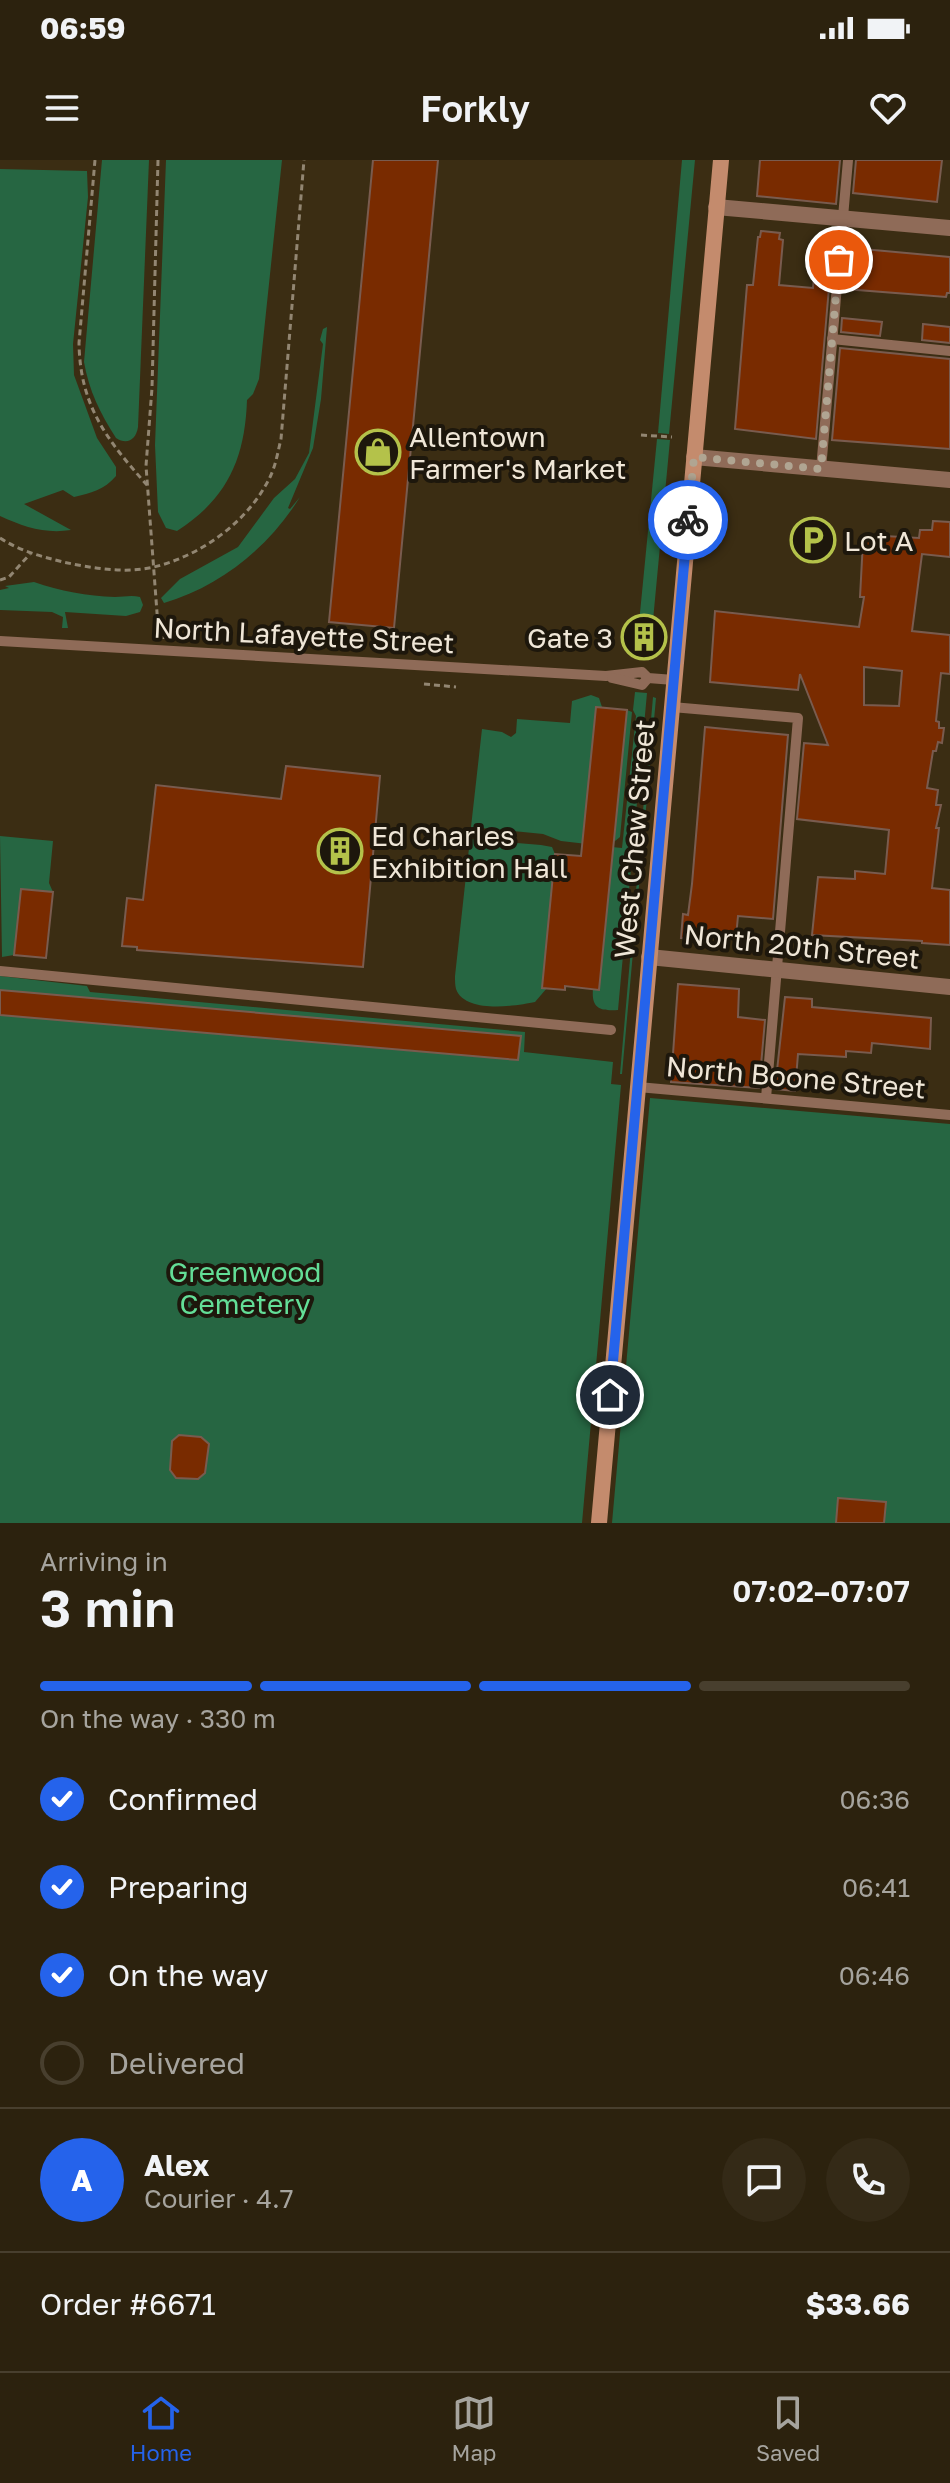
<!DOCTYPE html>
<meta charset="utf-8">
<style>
:root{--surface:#2c220e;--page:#342a17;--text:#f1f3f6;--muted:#a6a49e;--line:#483f2e;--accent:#2563eb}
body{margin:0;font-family:"Golos Text",sans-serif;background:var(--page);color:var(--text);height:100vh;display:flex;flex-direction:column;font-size:30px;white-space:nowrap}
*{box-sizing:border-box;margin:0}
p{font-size:26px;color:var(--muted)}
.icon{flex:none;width:44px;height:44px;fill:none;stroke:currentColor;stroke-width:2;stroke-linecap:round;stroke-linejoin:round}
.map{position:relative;height:1363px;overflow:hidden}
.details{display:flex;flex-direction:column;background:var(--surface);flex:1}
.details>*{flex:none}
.pin{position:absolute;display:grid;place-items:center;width:68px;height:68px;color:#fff;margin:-34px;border:4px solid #fff;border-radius:50%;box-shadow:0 2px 8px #0007}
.courier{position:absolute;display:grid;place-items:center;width:80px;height:80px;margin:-40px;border:6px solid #2563eb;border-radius:50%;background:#fff;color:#222;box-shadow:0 2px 10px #0007}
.overview em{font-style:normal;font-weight:600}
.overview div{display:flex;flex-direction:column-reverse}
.overview{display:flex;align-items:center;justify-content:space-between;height:136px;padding:0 40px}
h1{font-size:52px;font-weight:600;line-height:60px}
.bar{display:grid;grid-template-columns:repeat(4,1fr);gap:12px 8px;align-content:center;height:96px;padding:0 40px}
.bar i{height:10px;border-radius:6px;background:var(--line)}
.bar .on{background:var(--accent)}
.bar p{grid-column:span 4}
.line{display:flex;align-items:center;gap:20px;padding:0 40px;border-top:2px solid var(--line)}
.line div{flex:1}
.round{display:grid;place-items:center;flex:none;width:84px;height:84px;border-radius:42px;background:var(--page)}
ol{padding:0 40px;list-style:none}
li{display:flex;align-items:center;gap:24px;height:88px}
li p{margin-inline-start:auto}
li .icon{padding:8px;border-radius:50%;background:var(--accent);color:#fff;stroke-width:4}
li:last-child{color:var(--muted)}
li i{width:44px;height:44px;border:4px solid var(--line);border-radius:50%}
.status{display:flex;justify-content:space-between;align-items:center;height:56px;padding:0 40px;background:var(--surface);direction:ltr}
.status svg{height:22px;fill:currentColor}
header{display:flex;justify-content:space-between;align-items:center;height:104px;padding:0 40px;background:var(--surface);font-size:36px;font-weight:600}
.tabs{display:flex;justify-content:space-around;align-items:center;height:112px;border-top:2px solid var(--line);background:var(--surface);font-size:22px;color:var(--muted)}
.tabs a{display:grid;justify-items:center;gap:4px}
.tabs .on{color:var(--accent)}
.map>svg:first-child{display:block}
.green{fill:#266642}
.building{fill:#792b00;stroke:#795b4e;stroke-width:2;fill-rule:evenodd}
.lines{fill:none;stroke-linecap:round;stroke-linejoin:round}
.path{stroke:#928672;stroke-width:3;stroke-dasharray:6 4;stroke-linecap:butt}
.lane{stroke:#8f6b58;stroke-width:10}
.street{stroke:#8f6b58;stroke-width:16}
.secondary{stroke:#c48b6d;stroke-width:16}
.done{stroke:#b0a592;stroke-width:8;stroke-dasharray:0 14.4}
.route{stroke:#2563eb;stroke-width:10}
.labels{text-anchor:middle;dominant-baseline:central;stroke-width:8;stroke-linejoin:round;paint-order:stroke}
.poi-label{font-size:28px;fill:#efe6d7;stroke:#1d170c;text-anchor:start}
.street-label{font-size:28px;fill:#efe6d7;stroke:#1d170c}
.park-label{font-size:28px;fill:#63de97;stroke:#1d170c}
</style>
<div class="status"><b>06:59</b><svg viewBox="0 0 49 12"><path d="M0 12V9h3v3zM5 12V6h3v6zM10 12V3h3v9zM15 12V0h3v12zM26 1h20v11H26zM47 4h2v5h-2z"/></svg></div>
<header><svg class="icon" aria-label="menu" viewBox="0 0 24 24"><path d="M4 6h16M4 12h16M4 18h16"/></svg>Forkly<svg class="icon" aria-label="heart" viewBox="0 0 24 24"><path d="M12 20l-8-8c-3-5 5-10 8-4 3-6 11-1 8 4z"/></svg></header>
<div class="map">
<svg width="950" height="1363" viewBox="0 0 950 1363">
<rect width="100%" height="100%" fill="#3b2d13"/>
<g class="green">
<path d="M102,0H149L138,267C136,280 127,285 116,278C100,253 89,231 84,202Z"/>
<path d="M166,0H282L259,219L253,234L247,240C245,299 227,339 177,371L166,368L158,352L155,285Z"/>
<polygon points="682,0 695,0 669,274 658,273"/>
<path d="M0,9L87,11L88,37L73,184L74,215L97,278L116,307V316C104,330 91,333 74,337L63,330L24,344L71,370C45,374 24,367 0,356Z"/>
<path d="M327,167L321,239L313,288L288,348L290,349L300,337C269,387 221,426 164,443L161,438L180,419L238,387L274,338L295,319L309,293L323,184L320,180L323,169Z"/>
<polygon points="657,279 670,280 652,471 639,470 623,476 626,470 639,463"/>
<path d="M34,422C60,431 87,436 115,437C124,437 131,435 140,437L143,445L140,452L126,456L65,452L68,468H62L63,457L52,452L0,450V430L9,428L5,426Z"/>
<path d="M635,532L647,533L618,850C601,851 591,849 593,829H599L612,700L601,686L622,688L636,556L633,550Z"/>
<polygon points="591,535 599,538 602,547 596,547 587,684 561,681 543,674 471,667 482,569 502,572 511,577 516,573 517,559 570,563 572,541"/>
<polygon points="653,537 656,538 622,914 620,914"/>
<polygon points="627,550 632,552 620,677 615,681 611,680 614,675"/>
<polygon points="0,676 53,681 49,723 53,732 21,729 14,795 2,797"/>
<path d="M470,679L541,685L552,687L555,694L547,828L535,842C516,846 465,854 456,829C455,825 455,821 455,816Z"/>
<polygon points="0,816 87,826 90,832 525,872 524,892 613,902 611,924 621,925 582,1363 0,1363"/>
<polygon points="650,938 950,964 950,1363 612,1363"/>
</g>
<g class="building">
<polygon points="373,0 438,0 394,468 329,462"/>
<polygon points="760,0 840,0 836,44 757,36"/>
<polygon points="856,0 942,0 937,42 853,33"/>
<polygon points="761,71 780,73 779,79 783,80 779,125 813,128 815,103 831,104 816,279 735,269 747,125 753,125 758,77 760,77"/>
<polygon points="852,88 950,97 950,133 947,133 946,137 845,129"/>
<polygon points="842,158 882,162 880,176 841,172"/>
<polygon points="923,164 950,167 950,183 922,180"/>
<polygon points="840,188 950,199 950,289 832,280"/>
<path d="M933,361L950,362V397L922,394L912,471L950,475V514L941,513L936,561L939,562V568H944L942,583L938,582L936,591H933L927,628L938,630L936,645H941L936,668H939L932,728L950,730V785L922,783V781L812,775L818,717L855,719V711L885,714L889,670L797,659L804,583L828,585L800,514L798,530L710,522L715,451L859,467L864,437H860L863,381H867L868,375L919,378L920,370H932ZM864,507L902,511L899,546L864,545Z"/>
<polygon points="596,547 627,550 599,830 565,826 565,830 542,828 555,694 581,696"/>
<polygon points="705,567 788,575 773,759 738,756 736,777 697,773 697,779 681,778 683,754 688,755 692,724"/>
<polygon points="286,606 380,616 363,807 137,790 137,787 122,786 127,738 143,740 156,625 281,639"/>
<polygon points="21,729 53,732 46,798 14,795"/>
<polygon points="678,824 739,829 738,857 765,860 759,928 671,922"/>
<polygon points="0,830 521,876 518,900 0,855"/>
<polygon points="785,837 812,839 812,847 931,858 930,889 872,883 871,893 846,891 846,897 798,894 795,931 775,929"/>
<polygon points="179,1275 201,1277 209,1284 205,1313 198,1319 176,1318 170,1310 172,1281"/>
<polygon points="838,1338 886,1342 884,1363 836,1363"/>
</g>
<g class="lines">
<g class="path">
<path d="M95,0L79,183C80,246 107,280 147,325"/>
<polyline points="158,0 152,228 146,306 159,479"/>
<polyline points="641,275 672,277"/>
<path d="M0,378C20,391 40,396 63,402C91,408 125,414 154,407C203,395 250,360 271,315C276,304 278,291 281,279L304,0"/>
<polyline points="0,420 9,417 30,394"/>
<polyline points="164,479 165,467"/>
<polyline points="424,524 456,527"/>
</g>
<g class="lane">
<polyline points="832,179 950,191"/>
<polyline points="821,309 848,0"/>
<polyline points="0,481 606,516 642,512 648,518 674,520"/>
<polyline points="612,518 642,525 648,518"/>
<polyline points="672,547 798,558 766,938"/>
<polyline points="0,811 611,870"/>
<polyline points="638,927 950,955"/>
</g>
<g class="street">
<polyline points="716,47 950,68"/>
<polyline points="694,297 950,320"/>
<polyline points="649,797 950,827"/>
</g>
<polyline class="secondary" points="599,1363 721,0"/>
</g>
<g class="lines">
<polyline class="done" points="688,360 694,297 821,309 839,100"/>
<polyline class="route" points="610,1235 688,360"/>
</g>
<defs>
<g id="shop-ring" transform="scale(2.3)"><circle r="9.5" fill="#1d170c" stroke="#b4c24a" stroke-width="1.5"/><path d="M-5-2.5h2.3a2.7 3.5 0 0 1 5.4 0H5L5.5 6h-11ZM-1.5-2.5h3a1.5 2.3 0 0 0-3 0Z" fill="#b4c24a"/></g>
<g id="parking-ring" transform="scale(2.3)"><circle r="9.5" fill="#1d170c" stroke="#b4c24a" stroke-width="1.5"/><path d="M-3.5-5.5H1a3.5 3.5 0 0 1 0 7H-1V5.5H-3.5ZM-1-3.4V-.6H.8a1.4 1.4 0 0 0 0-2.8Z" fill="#b4c24a"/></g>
<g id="building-ring" transform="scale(2.3)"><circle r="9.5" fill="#1d170c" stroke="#b4c24a" stroke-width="1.5"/><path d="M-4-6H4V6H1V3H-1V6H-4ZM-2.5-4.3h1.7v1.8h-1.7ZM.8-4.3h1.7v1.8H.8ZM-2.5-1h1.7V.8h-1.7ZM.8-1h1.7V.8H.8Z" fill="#b4c24a"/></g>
</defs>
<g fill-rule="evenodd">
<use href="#shop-ring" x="378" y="292"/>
<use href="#parking-ring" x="813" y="380"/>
<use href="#building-ring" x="644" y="477"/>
<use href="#building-ring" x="340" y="691"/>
</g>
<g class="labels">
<g class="poi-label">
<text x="409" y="276">Allentown<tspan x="409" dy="32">Farmer's Market</tspan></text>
<text x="844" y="380">Lot A</text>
<text x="613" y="477" text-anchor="end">Gate 3</text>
<text x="371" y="675">Ed Charles<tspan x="371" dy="32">Exhibition Hall</tspan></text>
</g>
<g class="street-label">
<text transform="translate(304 475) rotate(3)">North Lafayette Street</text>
<text transform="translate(634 679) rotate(-85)">West Chew Street</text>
<text transform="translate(802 786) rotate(6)">North 20th Street</text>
<text transform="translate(796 917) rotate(5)">North Boone Street</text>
</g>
<g class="park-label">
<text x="245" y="1111">Greenwood<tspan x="245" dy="32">Cemetery</tspan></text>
</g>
</g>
</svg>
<div class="pin" style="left:839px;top:100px;background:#ea580c"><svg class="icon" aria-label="bag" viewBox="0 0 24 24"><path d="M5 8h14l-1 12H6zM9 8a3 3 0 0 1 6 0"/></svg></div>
<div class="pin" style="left:610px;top:1235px;background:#1f2937"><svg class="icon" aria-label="home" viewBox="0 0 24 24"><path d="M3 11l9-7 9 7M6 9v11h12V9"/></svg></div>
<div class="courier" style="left:688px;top:360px"><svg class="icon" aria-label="bike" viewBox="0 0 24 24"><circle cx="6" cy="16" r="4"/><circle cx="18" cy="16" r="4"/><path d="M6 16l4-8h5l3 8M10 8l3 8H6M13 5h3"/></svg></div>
</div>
<section class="details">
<div class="overview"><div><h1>3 min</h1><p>Arriving in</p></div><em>07:02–07:07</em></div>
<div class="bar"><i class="on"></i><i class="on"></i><i class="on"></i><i></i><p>On the way · 330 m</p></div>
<ol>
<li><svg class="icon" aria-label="check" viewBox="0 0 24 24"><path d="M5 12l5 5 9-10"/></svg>Confirmed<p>06:36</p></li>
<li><svg class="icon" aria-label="check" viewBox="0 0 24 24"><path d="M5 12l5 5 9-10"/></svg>Preparing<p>06:41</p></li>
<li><svg class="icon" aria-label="check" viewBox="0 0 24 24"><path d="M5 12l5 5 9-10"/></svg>On the way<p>06:46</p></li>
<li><i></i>Delivered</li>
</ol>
<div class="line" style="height:144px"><b class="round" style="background:var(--accent);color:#fff">A</b><div><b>Alex</b><p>Courier · 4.7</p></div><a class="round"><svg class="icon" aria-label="chat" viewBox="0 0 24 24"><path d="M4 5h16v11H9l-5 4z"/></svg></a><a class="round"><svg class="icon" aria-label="phone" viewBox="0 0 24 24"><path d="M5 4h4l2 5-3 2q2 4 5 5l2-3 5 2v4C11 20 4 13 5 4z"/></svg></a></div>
<div class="line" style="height:104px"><div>Order #6671</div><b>$33.66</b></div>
</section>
<nav class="tabs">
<a class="on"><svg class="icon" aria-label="home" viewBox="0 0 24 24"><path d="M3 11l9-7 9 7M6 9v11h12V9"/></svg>Home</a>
<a><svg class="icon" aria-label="map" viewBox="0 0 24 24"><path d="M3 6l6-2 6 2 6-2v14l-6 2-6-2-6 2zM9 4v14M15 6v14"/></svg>Map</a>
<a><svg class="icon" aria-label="saved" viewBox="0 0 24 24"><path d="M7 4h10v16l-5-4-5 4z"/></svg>Saved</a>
</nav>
